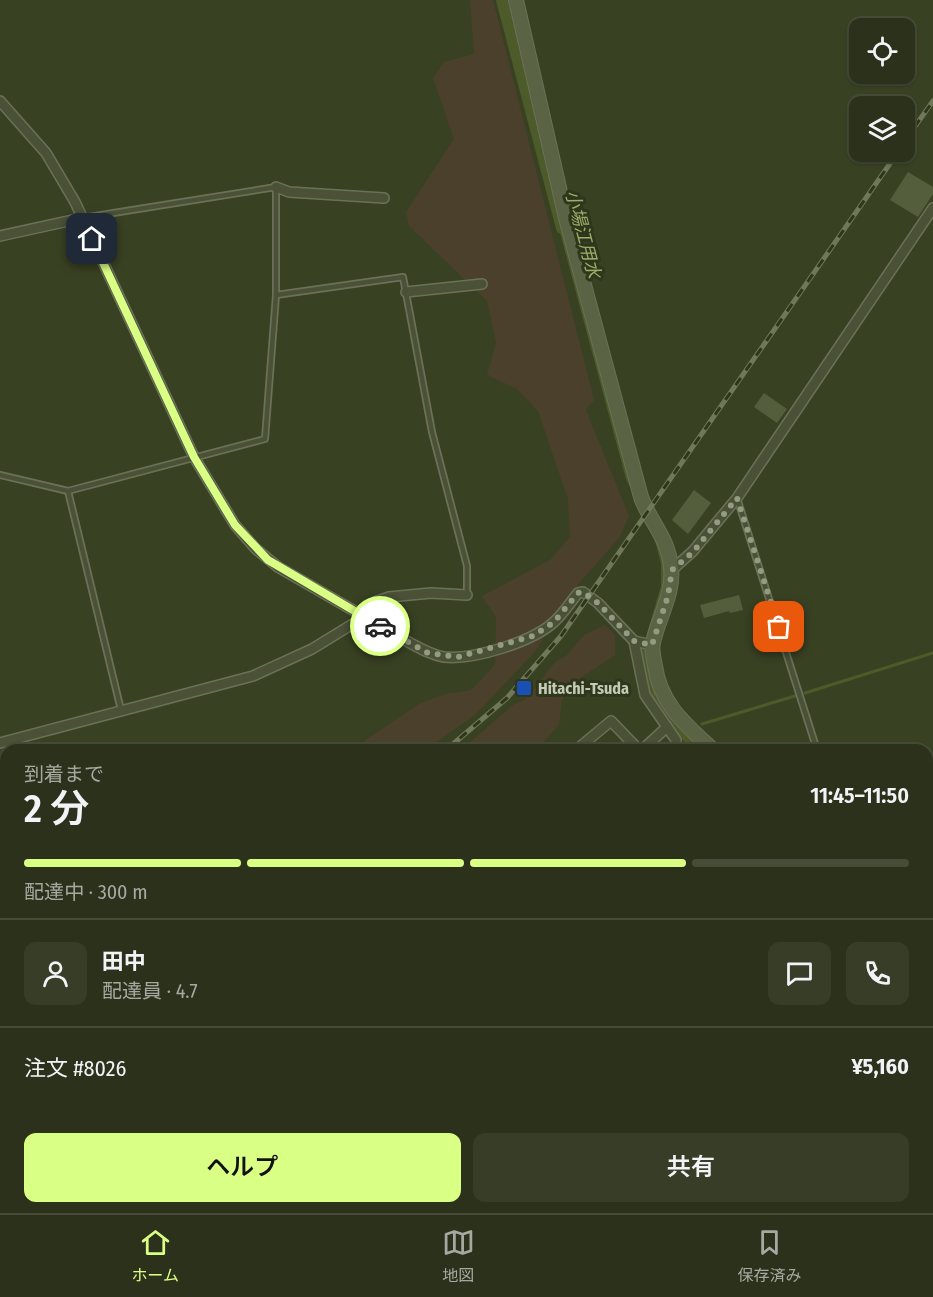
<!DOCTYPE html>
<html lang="ja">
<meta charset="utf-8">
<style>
:root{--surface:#2b311a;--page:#373d27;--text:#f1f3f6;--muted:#a6a9a2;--line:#474c39;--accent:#daff85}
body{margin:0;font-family:"Fira Sans Condensed","Noto Sans JP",sans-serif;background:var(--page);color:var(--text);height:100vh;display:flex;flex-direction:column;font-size:22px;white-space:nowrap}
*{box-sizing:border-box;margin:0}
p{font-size:20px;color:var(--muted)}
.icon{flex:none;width:33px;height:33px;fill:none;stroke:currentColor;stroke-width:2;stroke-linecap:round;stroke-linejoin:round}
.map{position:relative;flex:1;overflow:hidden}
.drawer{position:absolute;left:0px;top:744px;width:933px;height:470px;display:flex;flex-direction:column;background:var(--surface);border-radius:18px 18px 0 0;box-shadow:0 2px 4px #0004,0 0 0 2px var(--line)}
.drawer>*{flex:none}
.tools{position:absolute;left:849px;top:18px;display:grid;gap:12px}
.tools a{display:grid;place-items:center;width:66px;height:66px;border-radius:12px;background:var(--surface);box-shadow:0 2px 4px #0004,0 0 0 2px var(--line);font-size:30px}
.pin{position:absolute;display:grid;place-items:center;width:51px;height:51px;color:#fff;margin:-26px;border-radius:12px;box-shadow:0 3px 9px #0006}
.courier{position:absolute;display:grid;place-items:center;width:60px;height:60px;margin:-30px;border:4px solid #daff85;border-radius:50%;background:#fff;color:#222;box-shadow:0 2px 8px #0007}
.overview em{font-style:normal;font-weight:600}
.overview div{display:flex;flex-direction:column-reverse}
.overview{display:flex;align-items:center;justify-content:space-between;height:102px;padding:0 24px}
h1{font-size:39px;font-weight:600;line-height:45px}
.bar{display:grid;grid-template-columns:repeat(4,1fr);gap:9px 6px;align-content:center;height:72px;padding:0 24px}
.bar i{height:8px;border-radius:4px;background:var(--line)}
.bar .on{background:var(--accent)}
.bar p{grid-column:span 4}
.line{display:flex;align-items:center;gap:15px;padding:0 24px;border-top:2px solid var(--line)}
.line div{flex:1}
.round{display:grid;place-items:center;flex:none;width:63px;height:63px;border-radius:12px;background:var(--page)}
.action{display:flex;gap:12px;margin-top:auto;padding:12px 24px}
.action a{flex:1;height:69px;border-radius:12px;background:var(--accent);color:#111;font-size:24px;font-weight:600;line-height:69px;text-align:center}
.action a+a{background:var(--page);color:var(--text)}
.tab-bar{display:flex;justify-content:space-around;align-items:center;height:84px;border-top:2px solid var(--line);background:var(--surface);font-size:16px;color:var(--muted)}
.tab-bar a{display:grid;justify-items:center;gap:3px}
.tab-bar .on{color:var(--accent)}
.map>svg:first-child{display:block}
.green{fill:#4b402c}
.water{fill:#4d5a29}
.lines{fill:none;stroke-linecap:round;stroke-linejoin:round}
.stream{stroke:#4d5a29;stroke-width:3}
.canal{stroke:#4d5a29;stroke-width:12}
.building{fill:#555e3c}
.lane-casing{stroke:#6a7158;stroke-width:8}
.street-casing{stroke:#6a7158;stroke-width:12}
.secondary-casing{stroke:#6a7158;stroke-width:16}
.highway-casing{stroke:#545b42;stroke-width:21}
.lane{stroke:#4a5137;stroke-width:4.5}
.street{stroke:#4a5137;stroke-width:9}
.secondary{stroke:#5a6445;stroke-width:14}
.highway{stroke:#5e5477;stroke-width:18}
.rail-casing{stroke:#6f7859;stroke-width:5}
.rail{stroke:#2f361c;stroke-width:3;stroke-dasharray:9;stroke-linecap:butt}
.done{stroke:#939b81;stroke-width:6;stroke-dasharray:0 10.8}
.route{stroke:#daff85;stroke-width:8}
.transit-dot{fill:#1a4fb4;stroke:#2f361c;stroke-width:2}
.labels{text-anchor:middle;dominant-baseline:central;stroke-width:6;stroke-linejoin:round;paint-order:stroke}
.poi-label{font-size:16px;font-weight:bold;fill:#c4cbb4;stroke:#2f361c;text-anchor:start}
.water-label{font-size:18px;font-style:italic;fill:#9bad6a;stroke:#2f361c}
</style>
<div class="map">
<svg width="933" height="1213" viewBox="0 0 933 1213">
<rect width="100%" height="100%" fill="#394123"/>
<g class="green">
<polygon points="470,0 493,0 594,400 586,410 629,516 620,537 579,583 534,653 475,715 425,750 351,750 419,704 445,694 471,690 495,665 496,617 482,596 550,560 570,537 568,499 538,411 517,389 487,375 496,343 487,301 409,226 406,212 454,139 433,78 444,62 474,54"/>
<polygon points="605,625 615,635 615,655 570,685 562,701 559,725 536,750 461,750 514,704 526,699 556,661 566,656 584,635"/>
<polygon points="6,942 6,1208 58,1208 59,1213 0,1213 0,947"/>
<polygon points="138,1208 228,1208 223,1213 134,1213"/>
<polygon points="796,1208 842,1208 844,1213 800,1213"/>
</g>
<polygon class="water" points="561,213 667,565 667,588 651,640 646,637 661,586 661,564 653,533 626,479 555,214"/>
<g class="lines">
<g class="stream">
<polyline points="805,693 933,653"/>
<polyline points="702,724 795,696"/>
</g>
<g class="canal">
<polyline points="502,0 562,228"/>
<path d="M644,649C639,695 671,721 702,750"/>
<polyline points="927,1078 933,1077"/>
<polyline points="890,1208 891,1213"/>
</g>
</g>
<g class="building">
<polygon points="908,172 933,187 933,194 918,217 890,200"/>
<polygon points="764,393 787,409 777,423 754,407"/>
<polygon points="694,490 711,503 688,534 672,520"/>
<polygon points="739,595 743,610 730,613 729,611 704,618 700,605"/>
</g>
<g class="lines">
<g class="lane-casing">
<g id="lane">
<polyline points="276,295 403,277 432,432 467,566 467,595"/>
<polyline points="0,475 68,491 265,439 276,295 276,187 82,218"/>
<polyline points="68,491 121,710"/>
<polyline points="737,498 817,750"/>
<polyline points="0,873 6,900"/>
<polyline points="927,908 933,904"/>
<polyline points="0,918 6,918"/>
</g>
</g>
<g class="street-casing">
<g id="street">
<path d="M0,101L46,153L75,202L194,457L235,525L256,549L278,567L410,643C421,649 432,655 444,657C474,660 532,642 554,622C563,614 570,603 578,593L583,592L598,603L634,641L652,645"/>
<polyline points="276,187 289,192 384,198"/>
<polyline points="0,236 82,218"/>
<polyline points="406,292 482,284"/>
<polyline points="672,570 693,551 737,498 933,208"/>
<polyline points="634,641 645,695 667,727 642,750"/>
<polyline points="667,727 676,740 676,750"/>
<polyline points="0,743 253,676 312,649 364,617 375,602 389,597 431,593 467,595"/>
<polyline points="576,750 611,721 639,750"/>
<polyline points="76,1208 83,1213"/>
<polyline points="630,1208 634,1213"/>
<polyline points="897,1208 898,1213"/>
<polyline points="90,1213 97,1208"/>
</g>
</g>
<g class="secondary-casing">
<g id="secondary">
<path d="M516,0L566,218L641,497C650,522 669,539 671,568C674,594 658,618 653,643C651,650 654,659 655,666C660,704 686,725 713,750"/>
<polyline points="756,1213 761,1208"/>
</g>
</g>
<g class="highway-casing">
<g id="highway">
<polyline points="927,935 933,930"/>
<polyline points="927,956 933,951"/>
<polyline points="337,1213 357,1208"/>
<polyline points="391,1213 411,1208"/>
</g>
</g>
<use href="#lane" class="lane"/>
<use href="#street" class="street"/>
<use href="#secondary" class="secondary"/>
<use href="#highway" class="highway"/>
<g class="rail-casing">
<g id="rail">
<polyline points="904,142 933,101"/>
<polyline points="446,750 507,698 561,636 898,152"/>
<polyline points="0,1066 6,1058"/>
</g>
</g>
<use href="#rail" class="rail"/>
</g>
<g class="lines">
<polyline class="done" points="380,626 428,653 458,657 533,636 554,622 578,593 583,592 598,603 634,641 652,645 668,596 672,570 693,552 737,498 779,627"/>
<polyline class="route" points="92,239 194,457 235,525 268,560 380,626"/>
</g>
<rect class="transit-dot" x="516" y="680" width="16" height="16" rx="3"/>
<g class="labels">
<g class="poi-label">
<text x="538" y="688">Hitachi-Tsuda</text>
</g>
<g class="water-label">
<text transform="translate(583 234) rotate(75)">小場江用水</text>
</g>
</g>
</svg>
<div class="tools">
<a><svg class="icon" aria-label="locate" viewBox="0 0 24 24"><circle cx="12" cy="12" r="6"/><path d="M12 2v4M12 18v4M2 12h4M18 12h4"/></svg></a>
<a><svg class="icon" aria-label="layers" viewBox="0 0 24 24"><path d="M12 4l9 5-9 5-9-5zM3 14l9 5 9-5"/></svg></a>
</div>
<div class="pin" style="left:779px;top:627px;background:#ea580c"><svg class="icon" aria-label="bag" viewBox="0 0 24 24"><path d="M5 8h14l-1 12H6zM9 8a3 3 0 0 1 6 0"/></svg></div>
<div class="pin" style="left:92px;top:239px;background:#1f2937"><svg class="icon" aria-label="home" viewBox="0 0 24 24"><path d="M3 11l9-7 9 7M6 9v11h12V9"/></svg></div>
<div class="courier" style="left:380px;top:626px"><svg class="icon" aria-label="car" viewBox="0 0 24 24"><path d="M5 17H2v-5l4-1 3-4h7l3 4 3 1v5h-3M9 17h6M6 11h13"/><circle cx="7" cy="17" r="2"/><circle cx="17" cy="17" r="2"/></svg></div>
<section class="drawer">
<div class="overview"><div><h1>2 分</h1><p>到着まで</p></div><em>11:45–11:50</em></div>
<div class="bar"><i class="on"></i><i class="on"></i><i class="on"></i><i></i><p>配達中 · 300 m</p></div>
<div class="line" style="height:108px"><a class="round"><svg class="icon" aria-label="person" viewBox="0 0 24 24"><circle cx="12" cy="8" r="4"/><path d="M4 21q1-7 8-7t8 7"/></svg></a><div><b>田中</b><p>配達員 · 4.7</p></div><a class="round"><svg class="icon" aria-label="chat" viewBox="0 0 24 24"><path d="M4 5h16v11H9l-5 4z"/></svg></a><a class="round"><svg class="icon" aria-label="phone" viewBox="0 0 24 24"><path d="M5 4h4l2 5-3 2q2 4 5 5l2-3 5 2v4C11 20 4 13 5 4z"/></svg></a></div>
<div class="line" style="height:78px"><div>注文 #8026</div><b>¥5,160</b></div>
<div class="action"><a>ヘルプ</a><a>共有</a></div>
</section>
</div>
<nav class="tab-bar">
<a class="on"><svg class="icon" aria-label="home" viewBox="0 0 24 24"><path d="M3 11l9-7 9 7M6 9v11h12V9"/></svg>ホーム</a>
<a><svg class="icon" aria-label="map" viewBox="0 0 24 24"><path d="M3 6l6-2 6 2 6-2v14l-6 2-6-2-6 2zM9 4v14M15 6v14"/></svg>地図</a>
<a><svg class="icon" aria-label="saved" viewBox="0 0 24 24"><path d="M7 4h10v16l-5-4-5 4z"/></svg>保存済み</a>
</nav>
